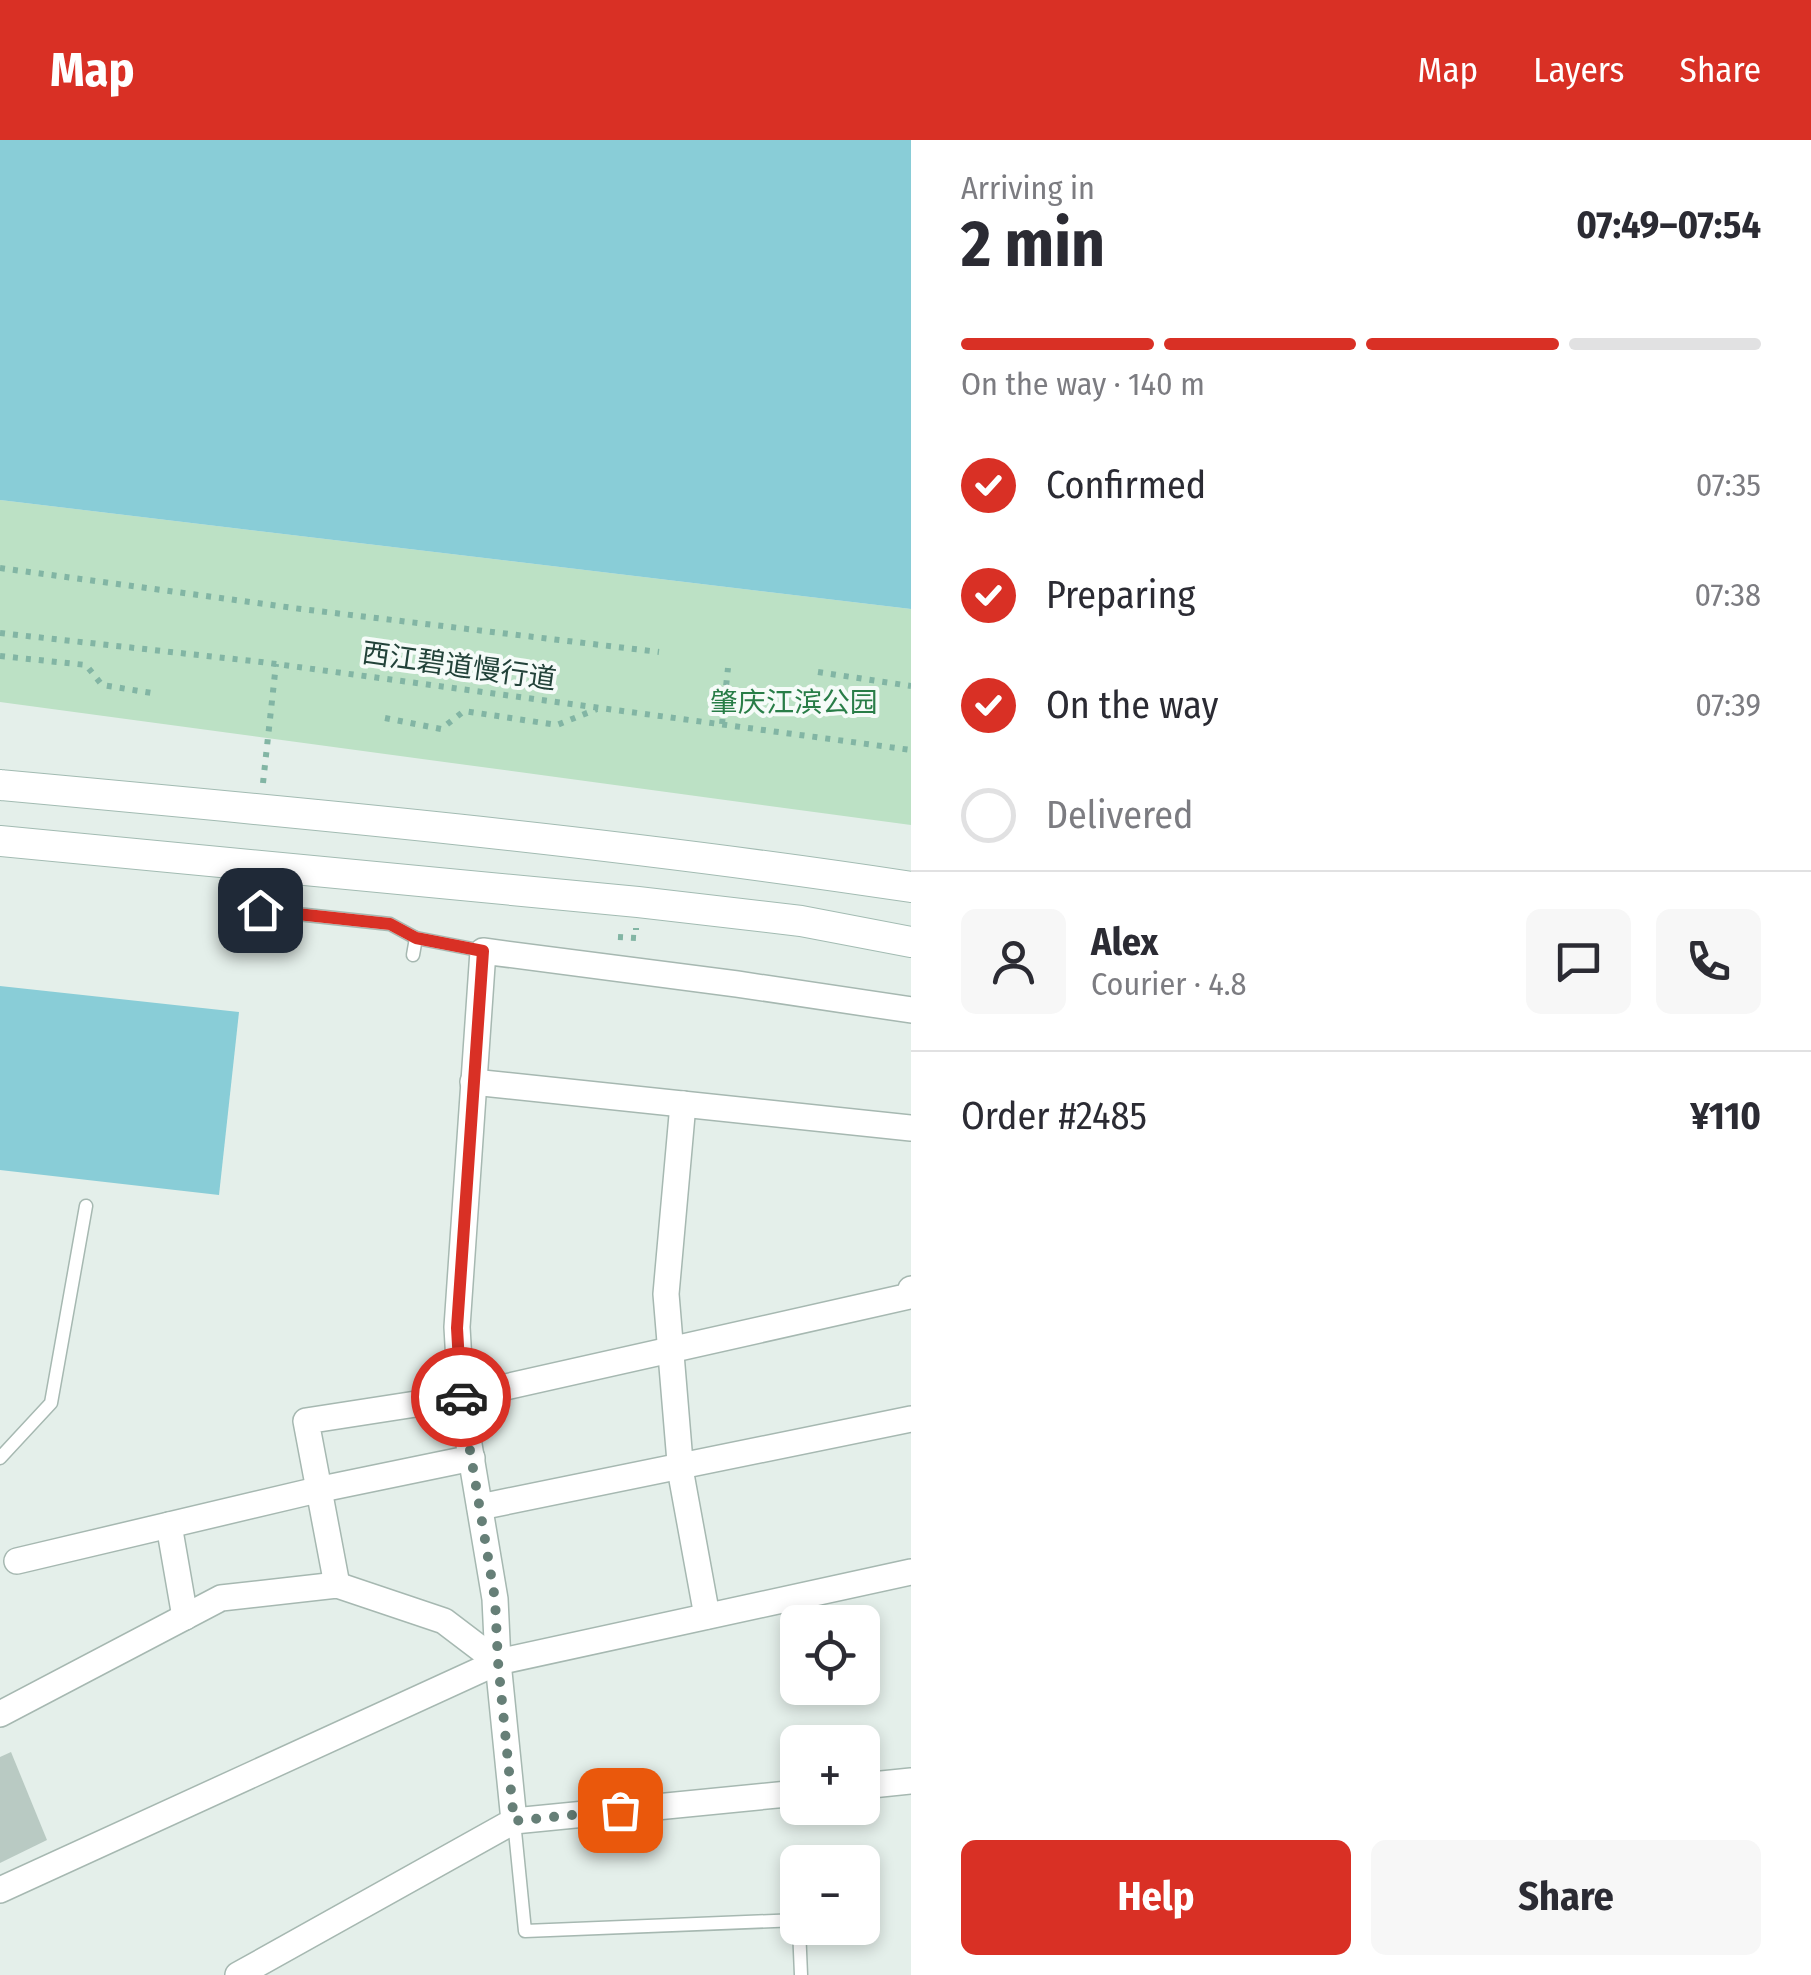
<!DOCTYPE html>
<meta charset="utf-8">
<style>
:root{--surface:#fff;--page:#f7f7f7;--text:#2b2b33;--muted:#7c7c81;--line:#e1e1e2;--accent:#d93025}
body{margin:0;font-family:"Fira Sans Condensed","Noto Sans SC",sans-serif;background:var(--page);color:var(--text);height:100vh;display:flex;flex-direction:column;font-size:38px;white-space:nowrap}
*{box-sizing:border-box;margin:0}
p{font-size:32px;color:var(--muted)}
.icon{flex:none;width:55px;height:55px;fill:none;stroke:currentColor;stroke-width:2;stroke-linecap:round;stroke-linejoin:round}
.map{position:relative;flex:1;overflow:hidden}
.panel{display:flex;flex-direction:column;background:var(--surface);width:900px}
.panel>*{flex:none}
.fabs{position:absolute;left:780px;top:1465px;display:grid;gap:20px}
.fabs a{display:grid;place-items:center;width:100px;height:100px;border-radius:15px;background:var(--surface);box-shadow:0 5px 15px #0003;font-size:50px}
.pin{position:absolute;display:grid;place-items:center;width:85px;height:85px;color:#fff;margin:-42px;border-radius:20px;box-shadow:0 5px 15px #0006}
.courier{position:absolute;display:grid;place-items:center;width:100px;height:100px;margin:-50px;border:8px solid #d93025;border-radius:50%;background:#fff;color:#222;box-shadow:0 2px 12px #0007}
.summary em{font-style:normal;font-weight:700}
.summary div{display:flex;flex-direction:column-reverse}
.summary{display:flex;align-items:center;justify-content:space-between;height:170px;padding:0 50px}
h1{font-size:65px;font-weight:700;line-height:75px}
.bar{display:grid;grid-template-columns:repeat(4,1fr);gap:15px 10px;align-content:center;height:120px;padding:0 50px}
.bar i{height:12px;border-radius:8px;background:var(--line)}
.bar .active{background:var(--accent)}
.bar p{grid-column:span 4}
.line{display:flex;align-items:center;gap:25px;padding:0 50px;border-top:2px solid var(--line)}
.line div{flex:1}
.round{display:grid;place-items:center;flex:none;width:105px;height:105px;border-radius:15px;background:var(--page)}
ol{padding:0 50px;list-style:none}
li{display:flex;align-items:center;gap:30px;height:110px}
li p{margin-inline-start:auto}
li .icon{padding:10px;border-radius:50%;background:var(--accent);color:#fff;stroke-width:4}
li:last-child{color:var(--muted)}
li i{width:55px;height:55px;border:5px solid var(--line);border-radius:50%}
.cta{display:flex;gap:20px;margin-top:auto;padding:20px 50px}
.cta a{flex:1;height:115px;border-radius:15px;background:var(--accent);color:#fff;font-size:40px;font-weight:700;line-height:115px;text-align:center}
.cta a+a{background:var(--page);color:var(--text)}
header{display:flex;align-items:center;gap:60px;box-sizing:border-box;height:140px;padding:0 50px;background:var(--accent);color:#fff}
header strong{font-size:48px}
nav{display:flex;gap:55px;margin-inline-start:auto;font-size:35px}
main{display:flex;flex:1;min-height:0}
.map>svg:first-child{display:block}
.green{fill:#bce1c5}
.water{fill:#89cdd7}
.building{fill:#b9cac3}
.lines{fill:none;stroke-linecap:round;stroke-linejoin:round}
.lane-casing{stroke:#a6b8b1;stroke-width:15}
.street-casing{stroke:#a6b8b1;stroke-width:28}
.secondary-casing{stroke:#a2bbb2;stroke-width:32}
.path{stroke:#82b5a4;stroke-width:6;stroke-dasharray:5 8;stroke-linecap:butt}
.lane{stroke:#fff;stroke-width:12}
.street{stroke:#fff;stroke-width:25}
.secondary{stroke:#fff;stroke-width:30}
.done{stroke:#667f77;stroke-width:10;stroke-dasharray:0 18}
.route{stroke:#d93025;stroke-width:12}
.labels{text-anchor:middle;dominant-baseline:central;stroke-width:8;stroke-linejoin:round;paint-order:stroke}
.street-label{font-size:28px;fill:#224239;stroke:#f5fbf8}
.park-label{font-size:28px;fill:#287d47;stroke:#f5fbf8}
</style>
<header>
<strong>Map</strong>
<nav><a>Map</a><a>Layers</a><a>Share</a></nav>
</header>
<main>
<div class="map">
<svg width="911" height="1835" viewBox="0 0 911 1835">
<rect width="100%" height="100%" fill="#e4efea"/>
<polygon class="green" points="0,360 911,469 911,685 0,562"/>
<g class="water">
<polygon points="0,0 911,0 911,469 0,360"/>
<polygon points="0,846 239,872 219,1055 0,1030"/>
</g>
<polygon class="building" points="11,1612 47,1700 0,1723 0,1617"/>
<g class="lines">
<g class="lane-casing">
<g id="lane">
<polyline points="260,770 390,784 416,798 483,811"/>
<polyline points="413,815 416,798"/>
<polyline points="0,1318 51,1263 86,1066"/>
<polyline points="514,1681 525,1791 798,1780"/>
<polyline points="799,1788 801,1835"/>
</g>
</g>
<g class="street-casing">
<g id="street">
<polyline points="473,942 911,988"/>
<polyline points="683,964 666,1154 681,1334 707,1476"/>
<polyline points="480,1367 911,1279"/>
<polyline points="169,1385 185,1477"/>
<polyline points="17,1421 317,1350 472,1318"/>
<polyline points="337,1445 306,1281 461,1257 910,1156 911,1149"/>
<polyline points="0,1574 221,1458 337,1445 444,1481 498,1522"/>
<polyline points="862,1646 911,1641"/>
<polyline points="514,1681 798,1653"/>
<polyline points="0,1750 498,1522 911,1432"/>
<polyline points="238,1835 514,1681 498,1522 495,1459 461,1257 457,1187 483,811 737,844 911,870"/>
</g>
</g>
<g class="secondary-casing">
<g id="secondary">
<path d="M0,645C304,673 609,701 911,747"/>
<polyline points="0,701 638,762 801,781 911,802"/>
</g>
</g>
<g class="path">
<polyline points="0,428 301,469 659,512"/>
<polyline points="0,493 261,522 911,610"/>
<polyline points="0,516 86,525 102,545 152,553"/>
<polyline points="818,532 911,546"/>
<polyline points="385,578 441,589 464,571 557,585 597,569"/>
<polyline points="722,584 728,528"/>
<polyline points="263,643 276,524"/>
<polyline points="618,797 636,798 636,788"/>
</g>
<use href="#lane" class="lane"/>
<use href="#street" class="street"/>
<use href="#secondary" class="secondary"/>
</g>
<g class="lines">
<polyline class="done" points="461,1257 495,1459 498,1522 514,1681 620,1670"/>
<polyline class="route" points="260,770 390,784 416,798 483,811 457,1188 461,1257"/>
</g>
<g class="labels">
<g class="street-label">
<text transform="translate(459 526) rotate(8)">西江碧道慢行道</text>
</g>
<g class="park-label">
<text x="794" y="562">肇庆江滨公园</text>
</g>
</g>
</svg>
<div class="fabs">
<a><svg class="icon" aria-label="locate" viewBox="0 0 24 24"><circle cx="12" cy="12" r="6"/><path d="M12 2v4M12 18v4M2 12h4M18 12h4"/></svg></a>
<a>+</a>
<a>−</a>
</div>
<div class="pin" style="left:620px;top:1670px;background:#ea580c"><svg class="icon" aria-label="bag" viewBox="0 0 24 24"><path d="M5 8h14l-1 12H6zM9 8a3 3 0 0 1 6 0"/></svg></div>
<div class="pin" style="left:260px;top:770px;background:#1f2937"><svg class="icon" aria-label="home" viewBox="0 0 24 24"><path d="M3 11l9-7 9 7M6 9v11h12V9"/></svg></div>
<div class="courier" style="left:461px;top:1257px"><svg class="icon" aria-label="car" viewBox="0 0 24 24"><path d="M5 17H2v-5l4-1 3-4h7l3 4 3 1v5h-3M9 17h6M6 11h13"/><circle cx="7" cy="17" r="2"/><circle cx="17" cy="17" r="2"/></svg></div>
</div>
<section class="panel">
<div class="summary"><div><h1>2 min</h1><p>Arriving in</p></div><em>07:49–07:54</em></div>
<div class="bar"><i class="active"></i><i class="active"></i><i class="active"></i><i></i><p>On the way · 140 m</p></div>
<ol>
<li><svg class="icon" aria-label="check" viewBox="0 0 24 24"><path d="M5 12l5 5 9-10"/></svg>Confirmed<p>07:35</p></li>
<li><svg class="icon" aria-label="check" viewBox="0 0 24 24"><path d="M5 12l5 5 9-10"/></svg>Preparing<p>07:38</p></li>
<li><svg class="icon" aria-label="check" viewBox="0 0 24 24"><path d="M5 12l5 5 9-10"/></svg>On the way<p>07:39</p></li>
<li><i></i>Delivered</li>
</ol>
<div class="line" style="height:180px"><a class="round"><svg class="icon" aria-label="person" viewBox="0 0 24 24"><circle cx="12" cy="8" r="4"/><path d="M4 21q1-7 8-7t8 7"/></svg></a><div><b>Alex</b><p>Courier · 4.8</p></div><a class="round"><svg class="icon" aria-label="chat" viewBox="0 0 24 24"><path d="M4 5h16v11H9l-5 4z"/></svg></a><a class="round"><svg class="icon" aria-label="phone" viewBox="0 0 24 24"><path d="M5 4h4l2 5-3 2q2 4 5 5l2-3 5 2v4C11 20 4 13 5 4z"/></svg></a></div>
<div class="line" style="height:130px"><div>Order #2485</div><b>¥110</b></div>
<div class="cta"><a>Help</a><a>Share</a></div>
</section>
</main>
